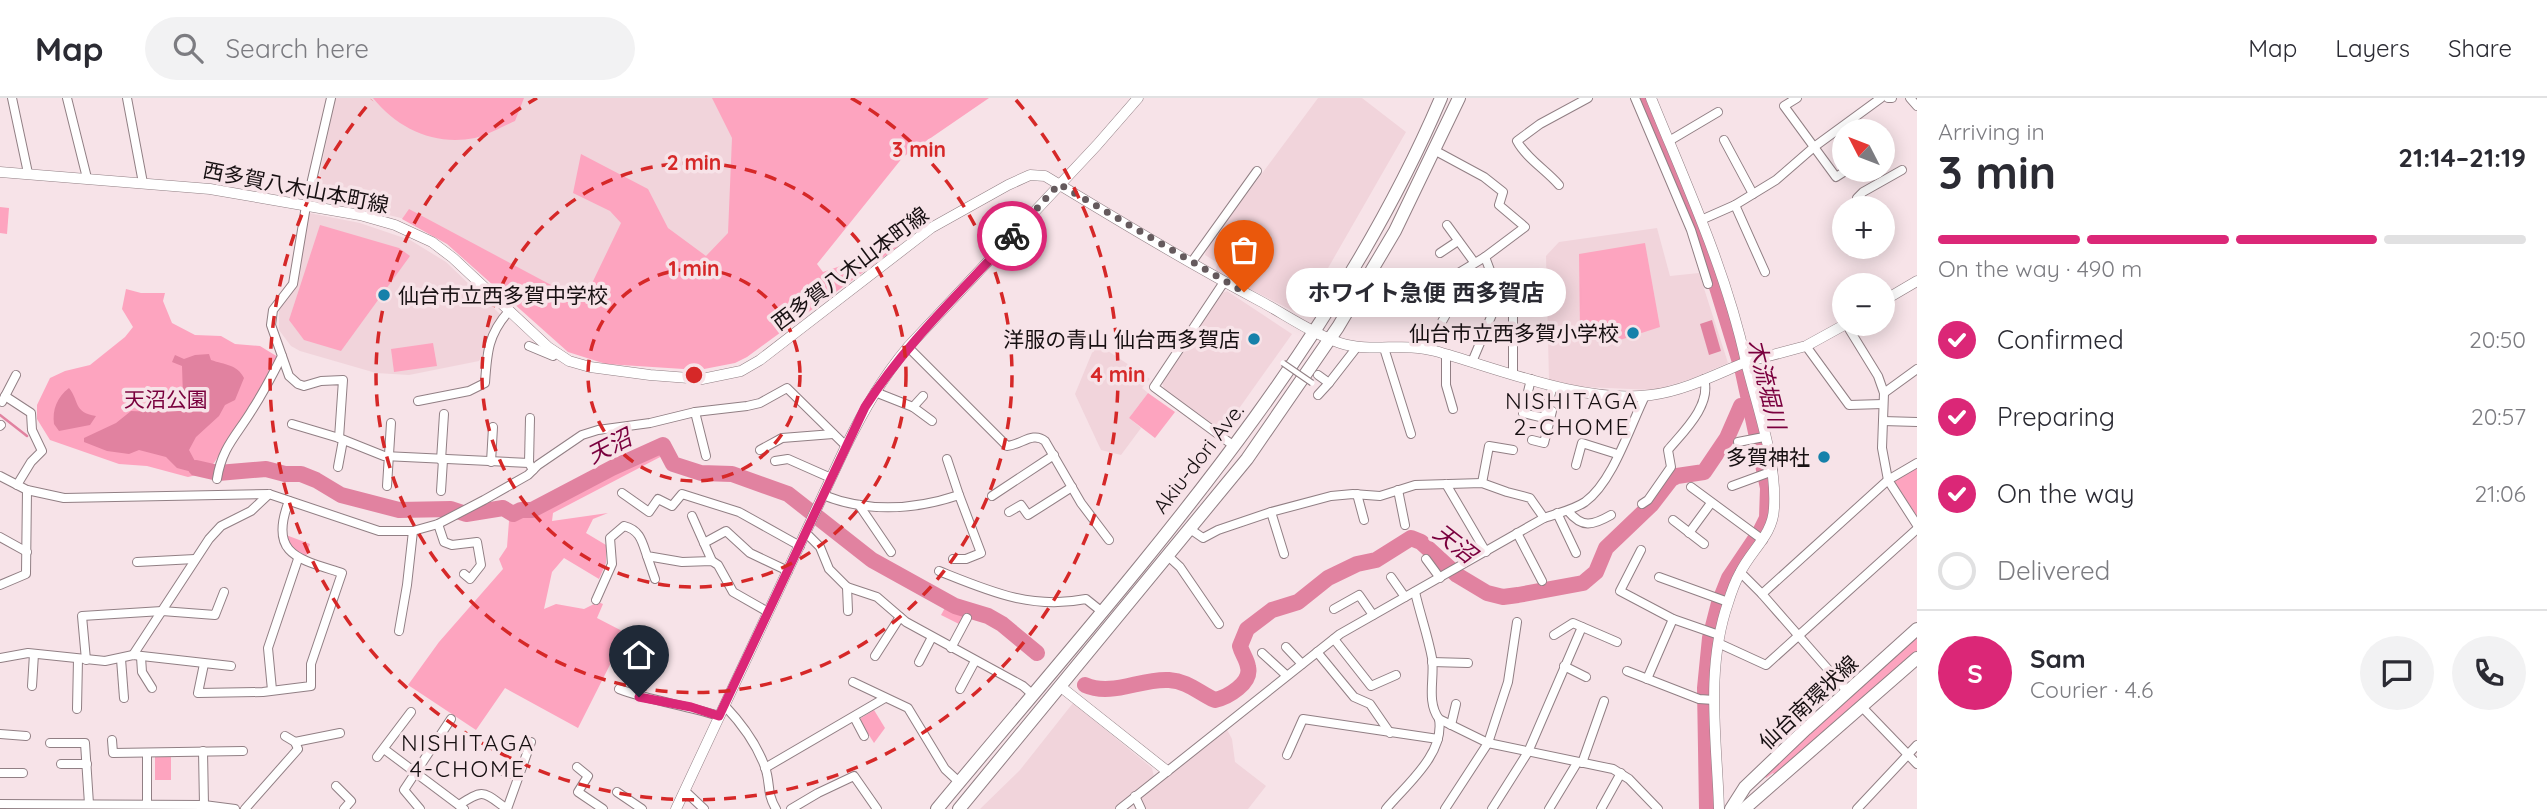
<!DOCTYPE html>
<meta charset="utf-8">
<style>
:root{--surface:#fff;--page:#f2f2f3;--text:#2b2b33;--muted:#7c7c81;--line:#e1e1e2;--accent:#db2777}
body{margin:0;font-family:Quicksand,"Noto Sans JP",sans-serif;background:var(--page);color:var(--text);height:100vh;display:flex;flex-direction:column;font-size:26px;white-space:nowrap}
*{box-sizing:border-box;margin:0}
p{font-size:23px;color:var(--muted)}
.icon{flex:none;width:38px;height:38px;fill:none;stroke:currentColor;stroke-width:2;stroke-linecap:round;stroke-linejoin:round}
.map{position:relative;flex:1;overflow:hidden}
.sheet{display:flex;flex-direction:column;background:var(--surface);width:630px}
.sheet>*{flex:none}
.needle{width:46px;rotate:312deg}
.fabs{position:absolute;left:1832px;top:21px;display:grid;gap:14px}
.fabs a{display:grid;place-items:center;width:63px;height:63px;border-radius:50%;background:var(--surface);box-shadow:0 4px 18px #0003;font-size:35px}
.pin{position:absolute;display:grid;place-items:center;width:60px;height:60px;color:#fff;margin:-72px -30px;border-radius:50% 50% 50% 0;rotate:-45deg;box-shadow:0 0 7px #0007}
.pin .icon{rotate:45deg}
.courier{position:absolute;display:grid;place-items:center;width:70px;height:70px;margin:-35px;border:5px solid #db2777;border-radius:50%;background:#fff;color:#222;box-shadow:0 2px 9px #0007}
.bubble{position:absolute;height:49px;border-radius:24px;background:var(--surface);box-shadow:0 4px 18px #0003;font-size:23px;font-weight:700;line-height:49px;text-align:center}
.head em{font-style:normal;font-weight:700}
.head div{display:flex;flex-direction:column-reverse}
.head{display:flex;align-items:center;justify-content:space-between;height:119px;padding:0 21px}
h1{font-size:46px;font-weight:700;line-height:52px}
.bar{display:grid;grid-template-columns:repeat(4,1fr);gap:10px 7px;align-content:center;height:84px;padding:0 21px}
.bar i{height:9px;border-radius:5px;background:var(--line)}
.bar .current{background:var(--accent)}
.bar p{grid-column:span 4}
.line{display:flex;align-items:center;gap:18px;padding:0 21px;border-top:2px solid var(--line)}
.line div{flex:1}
.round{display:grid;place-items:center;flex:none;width:74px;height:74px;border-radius:37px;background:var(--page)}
ol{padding:0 21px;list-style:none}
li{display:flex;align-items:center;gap:21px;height:77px}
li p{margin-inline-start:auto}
li .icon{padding:7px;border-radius:50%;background:var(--accent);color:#fff;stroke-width:4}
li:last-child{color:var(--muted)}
li i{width:38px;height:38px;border:4px solid var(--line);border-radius:50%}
header{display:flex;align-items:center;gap:42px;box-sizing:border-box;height:98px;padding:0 35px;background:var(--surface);border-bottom:2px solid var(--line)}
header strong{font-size:33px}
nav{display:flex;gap:38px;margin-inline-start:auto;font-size:24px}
.search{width:490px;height:63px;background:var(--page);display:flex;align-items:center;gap:18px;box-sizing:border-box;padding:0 24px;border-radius:38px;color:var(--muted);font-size:26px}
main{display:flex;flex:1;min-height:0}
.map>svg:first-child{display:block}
.built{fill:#f1d4db}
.green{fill:#fda4bf}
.water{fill:#e182a0}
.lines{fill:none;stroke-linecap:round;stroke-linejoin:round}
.stream{stroke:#e182a0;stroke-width:2.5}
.river{stroke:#e182a0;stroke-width:16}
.minor-casing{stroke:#917f84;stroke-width:10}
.tertiary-casing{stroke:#917f84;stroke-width:11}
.primary-casing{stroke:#917f84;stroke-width:14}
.trunk-casing{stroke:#917f84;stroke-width:14}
.minor{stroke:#fff;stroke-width:8}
.tertiary{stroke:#fff;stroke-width:10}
.primary{stroke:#fff;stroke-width:12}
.trunk{stroke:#fff;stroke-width:12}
.pedestrian-bridge-casing{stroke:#917f84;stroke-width:7;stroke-linecap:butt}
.pedestrian-bridge{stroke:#fff;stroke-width:5}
.done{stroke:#655a5d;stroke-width:7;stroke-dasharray:0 12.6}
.route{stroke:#db2777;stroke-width:9}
.ring{fill:none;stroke:#d62828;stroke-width:3.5;stroke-dasharray:12 9}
.poi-dot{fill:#1681aa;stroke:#f7e3e8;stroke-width:2.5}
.labels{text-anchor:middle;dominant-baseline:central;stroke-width:7;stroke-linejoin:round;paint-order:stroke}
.street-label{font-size:21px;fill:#171012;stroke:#f7e3e8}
.poi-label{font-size:21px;fill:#171012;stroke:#f7e3e8;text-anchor:end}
.park-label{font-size:21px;fill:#79003d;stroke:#f7e3e8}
.water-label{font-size:23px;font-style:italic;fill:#7a003e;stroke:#f7e3e8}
.neighbourhood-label{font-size:23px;letter-spacing:2px;fill:#171012;stroke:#f7e3e8}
.centre{fill:#d62828;stroke:#f7e3e8;stroke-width:3.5}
.ring-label{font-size:21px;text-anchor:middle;font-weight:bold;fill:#d62828;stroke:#f7e3e8;stroke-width:7;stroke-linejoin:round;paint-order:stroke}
</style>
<header>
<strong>Map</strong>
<div class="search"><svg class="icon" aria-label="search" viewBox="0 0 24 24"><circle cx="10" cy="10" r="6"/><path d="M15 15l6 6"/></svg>Search here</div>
<nav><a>Map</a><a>Layers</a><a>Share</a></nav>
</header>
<main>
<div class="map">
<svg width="1917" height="711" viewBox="0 0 1917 711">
<rect width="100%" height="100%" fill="#f7e3e8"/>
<g class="built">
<polygon points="335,0 755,0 739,140 648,266 439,137 401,120 315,100"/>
<polygon points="1318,0 1362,0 1406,34 1304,212 1297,215 1215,173 1218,165 1205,157 1206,151"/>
<polygon points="309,115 360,125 410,142 446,164 502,218 479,263 409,277 376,275 300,253 291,248 279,232 279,213 283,204 296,187 306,118"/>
<polygon points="1657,130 1670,178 1699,175 1728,265 1691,281 1654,292 1584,289 1549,282 1546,158 1559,144"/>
<polygon points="1227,193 1292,236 1223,333 1164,291 1162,284 1220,196"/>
<polygon points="1096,245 1150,281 1142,290 1148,295 1129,320 1141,330 1121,357 1101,352 1075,296"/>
<polygon points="1073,605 1152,670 1154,679 1117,711 980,711 1020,672"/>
<polygon points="1226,630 1232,641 1235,664 1266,688 1248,711 1143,711 1139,700"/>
</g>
<g class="green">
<path d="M373,0H524L515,23C503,28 488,37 475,40C435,48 398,31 373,0Z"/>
<polygon points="712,0 989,0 903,59 817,166 823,174 899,148 747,259 735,265 699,272 606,266 568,254 447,146 402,121 409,111 583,204 621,125 610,113 573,95 581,56 648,91 668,130 706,158 728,135 732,40"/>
<polygon points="0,109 9,110 7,136 0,135"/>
<polygon points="320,127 399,150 410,158 341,253 304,242 289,222"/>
<polygon points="1645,145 1660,229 1620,242 1580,236 1579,156"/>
<polygon points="126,191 141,195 165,195 163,203 172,225 195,237 221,238 235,246 260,248 278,259 265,287 214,365 201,376 188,379 147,368 119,366 50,342 37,321 37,307 50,280 65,273 90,267 125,239 133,229 122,211"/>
<polygon points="433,245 437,268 394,274 391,251"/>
<polygon points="1148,295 1175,314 1155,340 1129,320"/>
<polygon points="661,350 664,357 553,415 552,423 608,415 593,421 586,435 606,447 606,465 599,481 564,460 552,474 544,511 556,506 584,511 598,504 603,506 597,520 626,535 578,630 505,590 476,632 408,587 439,544 503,471 499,461 507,449 509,423"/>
<polygon points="1917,368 1917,418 1893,382"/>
<path d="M286,437L310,446L306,459C296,455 286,448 286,437Z"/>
<polygon points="946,508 966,517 961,527 941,517"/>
<polygon points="1917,538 1917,554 1777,679 1773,675 1766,680 1763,676"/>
<polygon points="874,612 885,630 874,645 860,623 861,620"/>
<rect x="155" y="659" width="16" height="23"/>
</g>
<g class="water">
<polygon points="1712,222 1721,253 1709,257 1700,226"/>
<path d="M209,256L211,262C225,267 237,266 244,280L235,302L225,307L219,318L196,339L189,352L196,365L192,374L177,370L166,359L139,352L129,356L107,353L84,344V340L116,325L131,313C152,314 167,314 183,299L182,268L172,264L175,257L184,261L195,257Z"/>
<path d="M69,290C80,304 73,314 96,318L90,327L59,333L54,326C52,312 57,299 69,290Z"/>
</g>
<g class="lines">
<polyline class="stream" points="0,317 27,338"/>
<g class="river">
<polyline points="1642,0 1691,115 1712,173 1743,274 1768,390 1767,420 1760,434 1729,480 1719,505 1710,540 1705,590 1707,711"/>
<polyline points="196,370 218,375 266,371 285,376 301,376 316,382 341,397 399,412 451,411 466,416 503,410 513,416 521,412 532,412 612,370 663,347 673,366 701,375 732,376 788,396 872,462 955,508 988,518 1002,526 1037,555"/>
<path d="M1085,587C1112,599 1141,580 1169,582C1188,583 1199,595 1215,602C1228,599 1252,585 1248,569C1247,561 1242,556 1240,548L1247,531L1272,512L1298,504L1328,480L1357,466L1376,462L1411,440L1421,444L1457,477L1487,495L1503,499L1518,497L1583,485L1596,474L1606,450L1651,407L1671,381L1677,378L1704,374L1727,340L1741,308L1751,309"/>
</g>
<g class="minor-casing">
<g id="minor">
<polyline points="12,0 28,75"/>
<polyline points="67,0 87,80"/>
<polyline points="127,0 143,85"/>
<polyline points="1635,0 1691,132 1708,186"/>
<polyline points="1797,0 1784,8 1836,79 1847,72"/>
<polyline points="1888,0 1892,0"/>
<polyline points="1910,0 1917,8"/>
<polyline points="1724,42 1753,96"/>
<polyline points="1669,43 1718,14"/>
<polyline points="1883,47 1885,46"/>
<polyline points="1434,52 1484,79 1503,94 1499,107 1525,129 1485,159 1442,185"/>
<path d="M1559,87C1546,72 1526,60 1517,43L1540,26L1588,0"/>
<polyline points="1857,100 1863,94 1902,72"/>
<polyline points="1735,107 1765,174"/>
<polyline points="1701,122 1735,107 1776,82 1814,49 1881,0"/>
<polyline points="1447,127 1474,164"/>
<polyline points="1440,155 1458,143"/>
<polyline points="1191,165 1257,73"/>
<polyline points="1224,184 1154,289 1234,348"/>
<polyline points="1846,226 1878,278 1884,295 1882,350 1888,382 1917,427"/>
<polyline points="529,248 553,258 556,255"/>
<polyline points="1806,248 1849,307 1883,306"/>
<path d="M908,249L1007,348C1021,347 1033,333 1045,343L1081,405L1109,442"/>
<polyline points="1384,250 1411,336"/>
<polyline points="1431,252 1437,233 1451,207 1456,206 1457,198"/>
<polyline points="1446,256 1446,287 1453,311"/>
<polyline points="282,258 289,278 298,286 304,288 321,283 343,282 339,340"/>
<polyline points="1472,264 1496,207 1494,183 1485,159"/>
<polyline points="1513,276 1513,198"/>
<polyline points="1318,277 1329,285 1357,249"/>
<polyline points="1531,281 1523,315 1544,320 1553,288"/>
<polyline points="875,294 913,309 932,323"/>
<polyline points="1884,295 1917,271"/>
<polyline points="1318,297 1329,285"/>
<polyline points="5,298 31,315 32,332 42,353 31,364 17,387"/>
<path d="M418,303L469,293L485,285C487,255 488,236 509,213"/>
<polyline points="2,304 16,277"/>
<polyline points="913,309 923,298"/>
<polyline points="695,314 706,358"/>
<polyline points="1883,323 1917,324"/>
<polyline points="292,326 339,340 384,358 529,365 533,372"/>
<polyline points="0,328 1,327"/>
<polyline points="1532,342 1544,345 1552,313"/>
<polyline points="1738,344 1764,339"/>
<polyline points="760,352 782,340 833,336"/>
<polyline points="947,361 959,397"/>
<polyline points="441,362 444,316"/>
<polyline points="775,363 788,361 831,380"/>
<polyline points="491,364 493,329"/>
<polyline points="529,365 530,320"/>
<polyline points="1576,367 1582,345 1617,356"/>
<polyline points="338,369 343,342"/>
<polyline points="0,378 27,392 64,400 269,396 379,433 413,433 438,426 484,402 528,377 538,367 582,337 598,332 650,325 695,314 747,308 760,305 787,290 846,348"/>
<path d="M217,381C222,349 237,337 252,312C263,295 273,276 282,258L271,227L273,212L293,186L306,108L331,0"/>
<polyline points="1482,385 1489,348 1513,352"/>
<polyline points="1446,386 1486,454"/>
<polyline points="387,388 391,325"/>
<polyline points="1732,388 1773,373"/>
<polyline points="1691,389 1763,442"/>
<polyline points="1398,392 1405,427"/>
<polyline points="441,393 443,362"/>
<polyline points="622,395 649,414 658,401 672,408 682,396 739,414 800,448"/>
<polyline points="1357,396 1364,422"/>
<path d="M823,397C868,415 914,412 959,397L981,455L966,461H953"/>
<polyline points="992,398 1054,357"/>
<path d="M1642,406L1648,402L1671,369L1668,352C1683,334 1712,307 1704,281"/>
<polyline points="859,407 891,454"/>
<path d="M1568,413C1582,430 1592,428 1611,417"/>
<polyline points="1009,414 1021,407 1028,417 1072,389"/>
<polyline points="1271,414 1284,456"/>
<polyline points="1557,415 1576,455"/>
<polyline points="692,418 712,463"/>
<polyline points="1673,422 1704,446"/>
<polyline points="438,426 444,444 452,447 477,444 481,467 470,481 464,476"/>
<polyline points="1190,431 1203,440 1218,432 1271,414 1331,398 1353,396 1380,398 1415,387 1482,385 1507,394 1530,400 1544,420"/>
<polyline points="806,435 820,449 829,471 847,489 877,499 906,524 1023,588 1032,596"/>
<polyline points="1517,435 1542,483"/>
<polyline points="1689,435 1711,405"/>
<polyline points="0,439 27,454"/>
<polyline points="704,445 726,433 750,455 788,473"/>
<polyline points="1641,452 1620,493 1673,521 1719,537"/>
<polyline points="647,458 655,481"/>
<polyline points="1168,458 1180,469 1219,526"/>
<polyline points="1426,461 1440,480"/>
<polyline points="137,464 195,461"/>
<path d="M939,473C989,493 1031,512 1086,501L1101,513"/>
<polyline points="1740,474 1762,496 1847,593"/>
<polyline points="1391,479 1405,499"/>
<polyline points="1659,479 1728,504"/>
<polyline points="0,487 26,476 27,392"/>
<polyline points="847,489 848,513"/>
<path d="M1415,494C1420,516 1428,538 1432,560C1435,580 1426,603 1439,621L1488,645L1613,671L1629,681L1658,711"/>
<polyline points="1762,496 1888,382 1917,365"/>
<path d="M596,502L612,466L610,440L624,428C640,432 642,443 647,458L682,464L712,463L718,467L733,494L768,514"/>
<polyline points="1334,511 1359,497 1373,517"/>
<polyline points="399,533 407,487 413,433"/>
<polyline points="1554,537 1573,525 1617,544"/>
<polyline points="1334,541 1371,588 1396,577"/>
<polyline points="1718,545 1766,567 1917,431"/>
<polyline points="1286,549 1302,566"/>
<polyline points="951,550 967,520"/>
<polyline points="1317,554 1354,599 1370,606 1390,635"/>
<polyline points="1262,555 1286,577"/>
<polyline points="133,557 209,441 221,428 251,413 269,396"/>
<polyline points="875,558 900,519"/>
<polyline points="141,559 142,574 152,590"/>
<polyline points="0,560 28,555 105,563 133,557 231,568"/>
<polyline points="121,561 124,600"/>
<polyline points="86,562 82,518 162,513 215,517 224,494"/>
<polyline points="919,564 932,539"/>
<polyline points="1432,564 1468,565"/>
<path d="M204,566L198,595L263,594L311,588V566L342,475C299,461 268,457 289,403"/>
<polyline points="1564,568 1586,579"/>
<polyline points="1627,573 1699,601 1714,602"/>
<polyline points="1647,581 1673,521"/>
<polyline points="853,584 908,610 945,671 959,684"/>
<polyline points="32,588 34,556"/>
<path d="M619,591C651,603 686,607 719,618"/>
<polyline points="960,591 975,563"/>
<polyline points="272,592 268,550 298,461"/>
<path d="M725,608C741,625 757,647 765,669C771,686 766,694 776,711"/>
<polyline points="1862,609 1917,666"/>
<polyline points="77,611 78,561"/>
<polyline points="854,619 864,638"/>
<polyline points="1451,627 1456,606"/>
<polyline points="0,636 26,638"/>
<polyline points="112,642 113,655 243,653"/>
<polyline points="295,644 340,635"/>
<polyline points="50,645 85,645 89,706"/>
<polyline points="384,651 464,711"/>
<polyline points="203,653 204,707"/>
<polyline points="147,655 147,706"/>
<polyline points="1287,657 1303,621 1438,641"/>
<polyline points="377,659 411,614"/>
<polyline points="1582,665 1604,603"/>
<polyline points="61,666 87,666"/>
<polyline points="577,669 588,678 578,694 603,711"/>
<polyline points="765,670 885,600"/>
<polyline points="496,671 520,678"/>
<polyline points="0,675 23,675"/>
<polyline points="336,688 351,703 344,711"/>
<polyline points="617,694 642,711"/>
<polyline points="686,694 704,711"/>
<polyline points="1135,698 1141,711"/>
<polyline points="0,706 204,707 235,711"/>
<path d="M459,707C485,690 483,694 507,711"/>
<polyline points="245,711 298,651 295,644 285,638"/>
<polyline points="420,711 404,692 451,621"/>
<polyline points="507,711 531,644"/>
<polyline points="791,711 818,695 854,678 877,711"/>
<path d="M1120,711L1340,536L1544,420C1558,415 1573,412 1585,404C1613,384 1630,328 1645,298"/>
<path d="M1386,711C1406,687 1445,656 1439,621"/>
<polyline points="1445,711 1488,645 1508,584 1517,524"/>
<polyline points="1492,711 1528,654 1582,529"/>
<polyline points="1549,711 1577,665"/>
<polyline points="1601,711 1621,675"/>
<polyline points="1857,711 1917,647"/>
</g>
</g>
<g class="tertiary-casing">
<g id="tertiary">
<path d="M0,74L210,91L360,117L395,127L432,144L453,160L548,249L569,263L590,269L650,277L702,281L741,273L760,262L931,130L1008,87L1030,77L1045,78C1116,121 1187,164 1260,203C1286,217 1313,236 1340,245C1371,255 1404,244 1435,253C1500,271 1583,306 1651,297C1684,293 1717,276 1746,264C1726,172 1686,86 1651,0"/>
<polyline points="1883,203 1917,183"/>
<polyline points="1061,589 1167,673"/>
<path d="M676,711L846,348C864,312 882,280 908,249L1097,47L1138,0"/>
<path d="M1719,711C1717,643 1705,571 1728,505C1731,495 1735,484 1740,475C1751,452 1773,437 1774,410C1777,363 1757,309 1746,264L1806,248L1846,226"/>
</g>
</g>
<g class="primary-casing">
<g id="primary">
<polyline points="1731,711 1745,689 1806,631 1917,531"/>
<polyline points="1744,711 1917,560"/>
</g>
</g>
<g class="trunk-casing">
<g id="trunk">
<path d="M937,711C1121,489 1327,268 1441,0"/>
<polyline points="959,711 1247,361 1338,229 1395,133 1459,0"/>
</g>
</g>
<use href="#minor" class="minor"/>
<use href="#tertiary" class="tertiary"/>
<use href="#primary" class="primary"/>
<use href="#trunk" class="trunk"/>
<g class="pedestrian-bridge-casing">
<polyline id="pedestrian-bridge" points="1283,265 1312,285"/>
</g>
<use href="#pedestrian-bridge" class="pedestrian-bridge"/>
</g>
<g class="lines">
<polyline class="done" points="1012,138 1059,86 1244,194"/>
<path class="route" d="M639,599L691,609L719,618L865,309C906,245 961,194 1012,138"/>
</g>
<g class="ring">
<circle cx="694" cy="277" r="106"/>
<circle cx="694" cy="277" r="212"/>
<path d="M851 0A318 318 0 1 1 537 0"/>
<path d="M1016 2A424 424 0 1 1 372 2"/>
</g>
<g class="poi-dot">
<circle cx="384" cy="197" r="7"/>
<circle cx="1633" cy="235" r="7"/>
<circle cx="1254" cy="241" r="7"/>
<circle cx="1824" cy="359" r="7"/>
</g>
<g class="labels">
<g class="street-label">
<text transform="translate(296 89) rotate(11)">西多賀八木山本町線</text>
<text transform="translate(850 170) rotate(-37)">西多賀八木山本町線</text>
<text transform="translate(1198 360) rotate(-52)">Akiu-dori Ave.</text>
<text transform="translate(1808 604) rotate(-43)">仙台南環状線</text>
</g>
<g class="poi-label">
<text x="398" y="197" text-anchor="start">仙台市立西多賀中学校</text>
<text x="1619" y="235">仙台市立西多賀小学校</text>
<text x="1240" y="241">洋服の青山 仙台西多賀店</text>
<text x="1810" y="359">多賀神社</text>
</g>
<g class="park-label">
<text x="166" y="301">天沼公園</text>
</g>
<g class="water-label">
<text transform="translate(1767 286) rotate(76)">木流堀川</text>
<text transform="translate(609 348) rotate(-27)">天沼</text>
<text transform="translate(1455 445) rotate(38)">天沼</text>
</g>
<g class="neighbourhood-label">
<text x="1572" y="302">NISHITAGA<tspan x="1572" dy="26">2-CHOME</tspan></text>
<text x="468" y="644">NISHITAGA<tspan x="468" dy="26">4-CHOME</tspan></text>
</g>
</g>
<circle cx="694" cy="277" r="10" class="centre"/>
<g class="ring-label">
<text x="919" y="59">3 min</text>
<text x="694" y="72">2 min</text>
<text x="694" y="178">1 min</text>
<text x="1118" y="284">4 min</text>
</g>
</svg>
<div class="fabs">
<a><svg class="needle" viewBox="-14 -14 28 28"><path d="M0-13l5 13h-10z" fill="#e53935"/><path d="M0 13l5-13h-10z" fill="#7c7c81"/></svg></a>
<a>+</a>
<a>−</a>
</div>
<div class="pin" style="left:1244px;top:194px;background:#ea580c"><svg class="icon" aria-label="bag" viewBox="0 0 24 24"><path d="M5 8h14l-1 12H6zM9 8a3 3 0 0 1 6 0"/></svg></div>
<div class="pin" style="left:639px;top:599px;background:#1f2937"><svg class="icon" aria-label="home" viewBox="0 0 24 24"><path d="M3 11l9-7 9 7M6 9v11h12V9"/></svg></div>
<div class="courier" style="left:1012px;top:138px"><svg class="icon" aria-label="bike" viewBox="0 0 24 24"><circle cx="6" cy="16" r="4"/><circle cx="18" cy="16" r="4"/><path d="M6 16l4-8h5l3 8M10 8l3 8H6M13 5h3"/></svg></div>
<div class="bubble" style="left:1286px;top:170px;width:280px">ホワイト急便 西多賀店</div>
</div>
<section class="sheet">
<div class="head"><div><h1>3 min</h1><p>Arriving in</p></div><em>21:14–21:19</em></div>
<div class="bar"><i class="current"></i><i class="current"></i><i class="current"></i><i></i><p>On the way · 490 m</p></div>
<ol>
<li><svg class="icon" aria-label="check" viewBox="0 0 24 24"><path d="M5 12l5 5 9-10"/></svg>Confirmed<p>20:50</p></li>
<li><svg class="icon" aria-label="check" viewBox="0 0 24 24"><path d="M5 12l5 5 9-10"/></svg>Preparing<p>20:57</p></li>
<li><svg class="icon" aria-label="check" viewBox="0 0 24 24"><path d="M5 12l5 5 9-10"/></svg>On the way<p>21:06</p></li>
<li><i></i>Delivered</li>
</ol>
<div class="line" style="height:126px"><b class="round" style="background:var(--accent);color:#fff">S</b><div><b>Sam</b><p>Courier · 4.6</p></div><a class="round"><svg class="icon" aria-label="chat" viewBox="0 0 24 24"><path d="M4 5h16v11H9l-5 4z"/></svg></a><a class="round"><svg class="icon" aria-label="phone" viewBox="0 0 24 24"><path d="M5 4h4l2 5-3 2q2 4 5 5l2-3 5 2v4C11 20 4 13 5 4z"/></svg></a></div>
</section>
</main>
